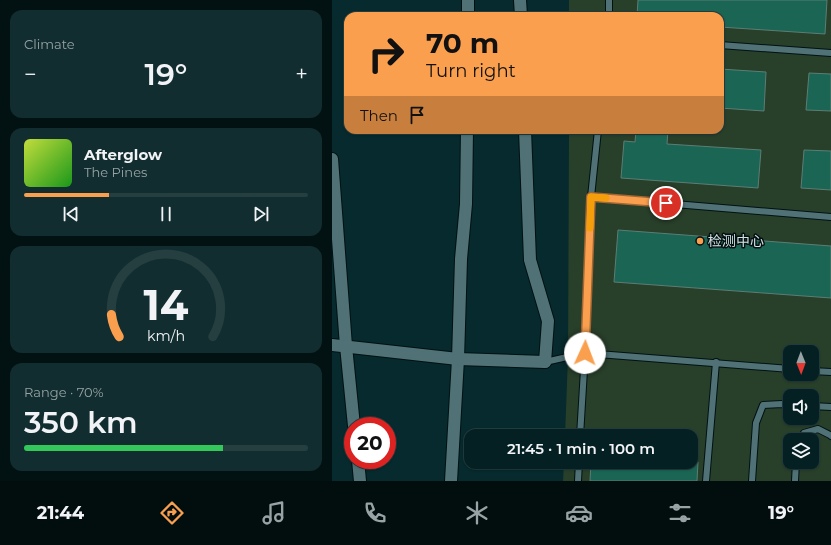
<!DOCTYPE html>
<meta charset="utf-8">
<style>
:root{--surface:#042022;--page:#122d2f;--text:#f1f3f6;--muted:#97a3a5;--line:#253e40;--accent:#fa9f4e}
body{margin:0;font-family:Montserrat,"Noto Sans SC",sans-serif;background:var(--page);color:var(--text);height:100vh;display:flex;flex-direction:column;font-size:15px;white-space:nowrap}
*{box-sizing:border-box;margin:0}
p{font-size:13px;color:var(--muted)}
.icon{flex:none;width:22px;height:22px;fill:none;stroke:currentColor;stroke-width:2;stroke-linecap:round;stroke-linejoin:round}
.map{position:relative;flex:1;overflow:hidden}
.sheet{display:flex;flex-direction:column;gap:10px;padding:10px;background:#021213;width:332px}
.sheet>*{flex:none}
.guide{position:absolute;left:12px;top:12px;width:380px;height:122px;border-radius:12px;box-shadow:0 1px 3px #0004,0 0 0 1px var(--line);background:#fa9f4e;color:#111;overflow:hidden}
.needle{width:26px;rotate:179deg}
.controls{position:absolute;left:451px;top:345px;display:grid;gap:8px}
.controls a{display:grid;place-items:center;width:36px;height:36px;border-radius:8px;background:var(--surface);box-shadow:0 1px 3px #0004,0 0 0 1px var(--line);font-size:20px}
.speed{position:absolute;left:12px;top:417px;display:flex;gap:8px;font-size:20px;font-weight:700;text-align:center}
.speed>*{display:grid;place-content:center;width:52px;height:52px;border-radius:50%;background:var(--surface);box-shadow:0 1px 3px #0004,0 0 0 1px var(--line);line-height:1}
.speed .limit{border:6px solid #d22;background:#fff;color:#111}
.pin{position:absolute;display:grid;place-items:center;width:34px;height:34px;color:#fff;margin:-17px;border:2px solid #fff;border-radius:50%;box-shadow:0 1px 4px #0007}
.me{position:absolute;width:44px;margin:-22px;rotate:2deg;stroke-linejoin:round;filter:drop-shadow(0 0 3px #0008)}
.turn{display:flex;align-items:center;gap:14px;height:84px;padding:0 16px;font-size:18px}
.turn .icon{width:52px;height:52px;stroke-width:2.5}
.turn b{display:block;font-size:28px;line-height:34px}
.then{display:flex;align-items:center;height:38px;padding:0 16px;background:#0003;gap:8px;font-size:15px}
.big{font-size:30px;font-weight:600;line-height:1.1}
.sheet .tile{flex:1;display:flex;flex-direction:column;justify-content:center;gap:6px;min-width:0;padding:0 14px;border-radius:12px;background:var(--page)}
.sheet .dial{align-items:center;gap:0}
.dial svg{height:104px;overflow:visible;fill:none;stroke:var(--line);stroke-width:7;stroke-linecap:round;text-anchor:middle}
.dial text{fill:var(--text);stroke:none}
.song{display:flex;align-items:center;gap:12px}
.cover{width:48px;height:48px;border-radius:6px;background:linear-gradient(135deg,hsl(70 70% 55%),hsl(120 70% 35%))}
.played{height:4px;border-radius:2px;background:linear-gradient(90deg,var(--accent) 30%,var(--line) 30%)}
.keys{display:flex;justify-content:space-around;direction:ltr}
.heat{display:flex;justify-content:space-between;align-items:center;font-size:22px;direction:ltr}
.charge{height:6px;border-radius:3px;background:linear-gradient(90deg,#34c759 70%,var(--line) 0)}
.trip{position:absolute;left:132px;top:429px;width:234px;height:40px;border-radius:12px;background:var(--surface);box-shadow:0 1px 3px #0004,0 0 0 1px var(--line);font-weight:600;line-height:40px;text-align:center}
.tabs{display:flex;height:64px;justify-content:space-around;align-items:center;background:#020d0e;color:var(--muted)}
.tabs .icon{width:28px;height:28px}
.tabs .current{color:var(--accent)}
.tabs b{font-size:18px;color:var(--text)}
main{display:flex;flex:1;min-height:0}
.map>svg:first-child{display:block}
.green{fill:#283f2a;fill-rule:evenodd}
.building{fill:#1b6555;stroke:#5d7d74}
.lines{fill:none;stroke-linecap:round;stroke-linejoin:round}
.lane-casing{stroke:#001114;stroke-width:8}
.street-casing{stroke:#001114;stroke-width:14}
.secondary-casing{stroke:#001114;stroke-width:14}
.lane{stroke:#507276;stroke-width:6}
.street{stroke:#507276;stroke-width:12}
.secondary{stroke:#507276;stroke-width:12}
.route-casing{stroke:#a26733;stroke-width:10}
.route{stroke:#fa9f4e;stroke-width:7}
.slow{stroke:#f59e0b;stroke-width:7}
.poi-dot{fill:#fa9f4e;stroke:#041011;stroke-width:1.5}
.labels{text-anchor:middle;stroke-width:3;stroke-linejoin:round;paint-order:stroke}
.poi-label{font-size:14px;fill:#d1e3e5;stroke:#041011;text-anchor:start}
</style>
<main>
<section class="sheet">
<div class="tile"><p>Climate</p>
<div class="heat"><a>−</a><b class="big">19°</b><a>+</a></div>
</div>
<div class="tile">
<div class="song"><i class="cover"></i><div><b>Afterglow</b><p>The Pines</p></div></div>
<div class="played"></div>
<div class="keys"><svg class="icon" aria-label="previous" viewBox="0 0 24 24"><path d="M18 5L8 12l10 7zM5 5v14"/></svg><svg class="icon" aria-label="pause" viewBox="0 0 24 24"><path d="M8 5v14M16 5v14"/></svg><svg class="icon" aria-label="next" viewBox="0 0 24 24"><path d="M6 5l10 7-10 7zM19 5v14"/></svg></div>
</div>
<div class="tile dial"><svg viewBox="0 0 100 80">
<path d="M14 69A42 42 0 1 1 86 69"/>
<path d="M14 69A42 42 0 0 1 8 52" stroke="#fa9f4e"/>
<text x="50" y="56" font-size="32" font-weight="700">14</text>
<text x="50" y="72" font-size="11">km/h</text>
</svg></div>
<div class="tile"><p>Range · 70%</p><b class="big">350 km</b><div class="charge"></div></div>
</section>
<div class="map">
<svg width="499" height="481" viewBox="0 0 499 481">
<rect width="100%" height="100%" fill="#062a2d"/>
<path class="green" d="M237,0H499V481H231L232,462H359V436H233L236,356L237,130H388V16H237ZM458,352H480V374H458ZM458,396H480V418H458ZM458,440H480V462H458Z"/>
<g class="building">
<polygon points="306,0 495,0 493,34 388,27 388,16 305,16"/>
<polygon points="388,69 434,72 432,111 388,108"/>
<polygon points="477,73 499,74 499,111 474,110"/>
<polygon points="304,130 336,130 335,144 429,150 426,188 289,178 292,141 303,142"/>
<polygon points="472,150 499,151 499,190 469,188"/>
<polygon points="286,230 499,246 499,298 282,282"/>
<polygon points="259,462 366,462 365,481 258,481"/>
</g>
<g class="lines">
<defs>
<g id="lane">
<polyline points="277,16 277,0"/>
<polyline points="388,45 499,53"/>
<polyline points="259,197 499,217"/>
<polyline points="213,362 253,353 458,369"/>
<polyline points="480,371 499,372"/>
<polyline points="480,406 499,407"/>
<polyline points="248,436 253,353 259,197 266,130"/>
<polyline points="468,440 472,433 486,429 498,435 499,436"/>
<polyline points="246,481 247,462"/>
<polyline points="374,481 384,362"/>
<polyline points="420,481 424,423 431,405 450,404 458,405"/>
<polyline points="463,481 464,462"/>
</g>
<g id="street">
<polyline points="188,0 189,16"/>
<polyline points="136,16 136,0"/>
<polyline points="193,130 198,260 216,321 213,362"/>
<polyline points="0,159 14,346 22,426"/>
<polyline points="26,460 28,481"/>
<polyline points="119,481 126,359 129,259 134,204 135,130"/>
</g>
<polyline id="secondary" points="0,345 126,359 213,362"/>
</defs>
<use href="#lane" class="lane-casing"/>
<use href="#street" class="street-casing"/>
<use href="#secondary" class="secondary-casing"/>
<use href="#lane" class="lane"/>
<use href="#street" class="street"/>
<use href="#secondary" class="secondary"/>
</g>
<g class="lines">
<defs>
<polyline id="route" points="253,353 259,197 334,203"/>
</defs>
<use href="#route" class="route-casing"/>
<use href="#route" class="route"/>
<polyline class="slow" points="258,228 259,197 274,198"/>
</g>
<circle class="poi-dot" cx="368" cy="241" r="4"/>
<g class="labels">
<g class="poi-label">
<text x="376" y="246">检测中心</text>
</g>
</g>
</svg>
<div class="controls">
<a><svg class="needle" viewBox="-14 -14 28 28"><path d="M0-13l5 13h-10z" fill="#e53935"/><path d="M0 13l5-13h-10z" fill="#97a3a5"/></svg></a>
<a><svg class="icon" aria-label="sound" viewBox="0 0 24 24"><path d="M4 9h4l5-4v14l-5-4H4zM17 9q2 3 0 6"/></svg></a>
<a><svg class="icon" aria-label="layers" viewBox="0 0 24 24"><path d="M12 4l9 5-9 5-9-5zM3 14l9 5 9-5"/></svg></a>
</div>
<div class="speed"><div class="limit">20</div></div>
<div class="pin" style="left:334px;top:203px;background:#d93025"><svg class="icon" aria-label="arrive" viewBox="0 0 24 24"><path d="M6 21V4h12l-3 4 3 4H6"/></svg></div>
<svg class="me" style="left:253px;top:353px" viewBox="-20 -20 40 40"><circle r="19" fill="#fff"/><path d="M0-13L10 11 0 6-10 11z" fill="#fa9f4e"/></svg>
<div class="trip">21:45 · 1 min · 100 m</div>
<div class="guide">
<div class="turn"><svg class="icon" aria-label="right" viewBox="0 0 24 24"><path d="M7 20v-9h11M14 6l5 5-5 5"/></svg><div><b>70 m</b>Turn right</div></div>
<div class="then">Then<svg class="icon" aria-label="arrive" viewBox="0 0 24 24"><path d="M6 21V4h12l-3 4 3 4H6"/></svg></div>
</div>
</div>
</main>
<nav class="tabs">
<b>21:44</b>
<svg class="icon current" aria-label="directions" viewBox="0 0 24 24"><path d="M12 3l9 9-9 9-9-9zM9 14v-3h6M13 9l2 2-2 2"/></svg>
<svg class="icon" aria-label="music" viewBox="0 0 24 24"><path d="M9 18V5l10-2v13"/><circle cx="6" cy="18" r="3"/><circle cx="16" cy="16" r="3"/></svg>
<svg class="icon" aria-label="phone" viewBox="0 0 24 24"><path d="M5 4h4l2 5-3 2q2 4 5 5l2-3 5 2v4C11 20 4 13 5 4z"/></svg>
<svg class="icon" aria-label="climate" viewBox="0 0 24 24"><path d="M12 3v18M4 7l16 10M4 17L20 7"/></svg>
<svg class="icon" aria-label="car" viewBox="0 0 24 24"><path d="M5 17H2v-5l4-1 3-4h7l3 4 3 1v5h-3M9 17h6M6 11h13"/><circle cx="7" cy="17" r="2"/><circle cx="17" cy="17" r="2"/></svg>
<svg class="icon" aria-label="filters" viewBox="0 0 24 24"><path d="M4 7h16M4 17h16"/><circle cx="9" cy="7" r="2"/><circle cx="15" cy="17" r="2"/></svg>
<b>19°</b>
</nav>
